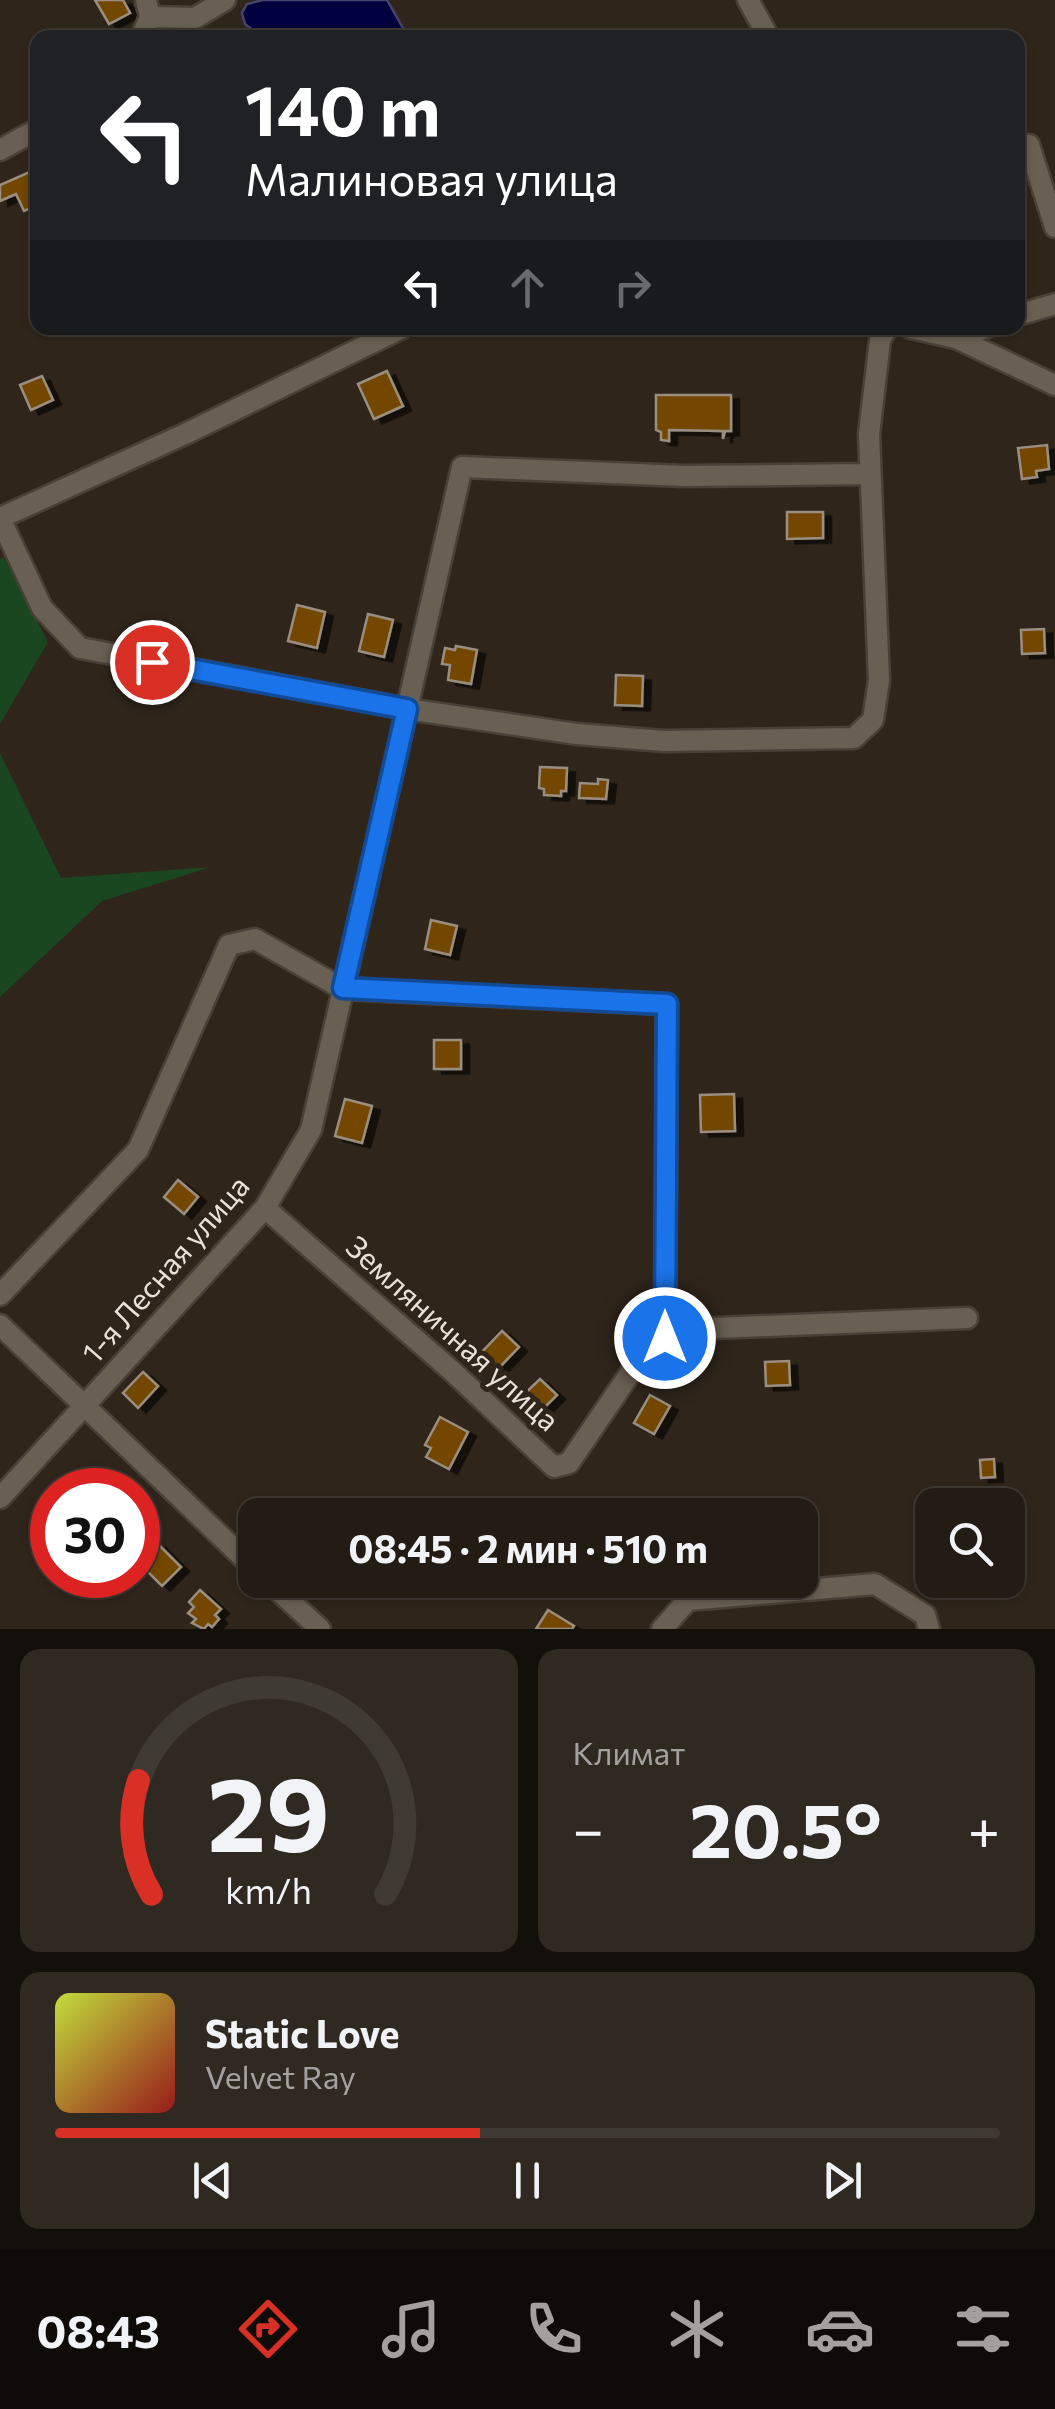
<!DOCTYPE html>
<html lang="ru">
<meta charset="utf-8">
<style>
:root{--surface:#231c14;--page:#2f2922;--text:#f1f3f6;--muted:#a3a1a0;--line:#403a34;--accent:#d93025}
body{margin:0;font-family:Commissioner,sans-serif;background:var(--page);color:var(--text);height:100vh;display:flex;flex-direction:column;font-size:38px;white-space:nowrap}
*{box-sizing:border-box;margin:0}
p{font-size:32px;color:var(--muted)}
.icon{flex:none;width:55px;height:55px;fill:none;stroke:currentColor;stroke-width:2;stroke-linecap:round;stroke-linejoin:round}
.map{position:relative;height:1629px;overflow:hidden}
.sheet{display:flex;flex-direction:column;gap:20px;padding:20px;background:#130f0b;flex:1}
.sheet>*{flex:none}
.guide{position:absolute;left:30px;top:30px;width:995px;height:305px;border-radius:20px;box-shadow:0 2px 8px #0004,0 0 0 2px var(--line);background:#202124;color:#fff;overflow:hidden}
.fabs{position:absolute;left:915px;top:1488px;display:grid;gap:20px}
.fabs a{display:grid;place-items:center;width:110px;height:110px;border-radius:20px;background:var(--surface);box-shadow:0 2px 8px #0004,0 0 0 2px var(--line);font-size:50px}
.speed{position:absolute;left:30px;top:1468px;display:flex;gap:20px;font-size:50px;font-weight:700;text-align:center}
.speed>*{display:grid;place-content:center;width:130px;height:130px;border-radius:50%;background:var(--surface);box-shadow:0 2px 8px #0004,0 0 0 2px var(--line);line-height:1}
.speed .limit{border:15px solid #d22;background:#fff;color:#111}
.pin{position:absolute;display:grid;place-items:center;width:85px;height:85px;color:#fff;margin:-42px;border:5px solid #fff;border-radius:50%;box-shadow:0 2px 10px #0007}
.me{position:absolute;width:110px;margin:-55px;rotate:0deg;stroke-linejoin:round;filter:drop-shadow(0 0 8px #0008)}
.turn{display:flex;align-items:center;gap:35px;height:210px;padding:0 50px;font-size:45px}
.turn .icon{width:130px;height:130px;stroke-width:2.5}
.turn b{display:block;font-size:70px;line-height:85px}
.lanes{display:flex;align-items:center;height:95px;padding:0 50px;background:#0003;justify-content:center;gap:50px;direction:ltr}
.lanes .off{opacity:.35}
.big{font-size:75px;font-weight:700;line-height:1.1}
.sheet .widget{flex:1;display:flex;flex-direction:column;justify-content:center;gap:15px;min-width:0;padding:0 35px;border-radius:20px;background:var(--page)}
.sheet .dial{align-items:center;gap:0}
.dial svg{height:260px;overflow:visible;fill:none;stroke:var(--line);stroke-width:7;stroke-linecap:round;text-anchor:middle}
.dial text{fill:var(--text);stroke:none}
.song{display:flex;align-items:center;gap:30px}
.cover{width:120px;height:120px;border-radius:15px;background:linear-gradient(135deg,hsl(70 70% 55%),hsl(0 70% 35%))}
.played{height:10px;border-radius:5px;background:linear-gradient(90deg,var(--accent) 45%,var(--line) 45%)}
.keys{display:flex;justify-content:space-around;direction:ltr}
.heat{display:flex;justify-content:space-between;align-items:center;font-size:55px;direction:ltr}
.sheet .tiles{flex:1;display:grid;gap:20px;grid-template-columns:1fr 1fr}
.widget:last-child{grid-column:span 2}
.trip{position:absolute;left:238px;top:1498px;width:580px;height:100px;border-radius:20px;background:var(--surface);box-shadow:0 2px 8px #0004,0 0 0 2px var(--line);font-weight:700;line-height:100px;text-align:center}
.menu{display:flex;height:160px;justify-content:space-around;align-items:center;background:#0e0b08;color:var(--muted)}
.menu .icon{width:70px;height:70px}
.menu .active{color:var(--accent)}
.menu b{font-size:45px;color:var(--text)}
.map>svg:first-child{display:block}
.green{fill:#1a471f}
.water{fill:#01003e;stroke:#46446d;stroke-width:2.5}
.building{fill:#734700;stroke:#9a8e81;stroke-width:2.5;filter:url(#shadow)}
.lines{fill:none;stroke-linecap:round;stroke-linejoin:round}
.minor-casing{stroke:#494138;stroke-width:25}
.minor{stroke:#695f53;stroke-width:20}
.route-casing{stroke:#114b97;stroke-width:25}
.route{stroke:#1a73e8;stroke-width:18}
.labels{text-anchor:middle;stroke-width:10;stroke-linejoin:round;paint-order:stroke}
.street-label{font-size:30px;fill:#e8e2db;stroke:#2f251b}
</style>
<div class="map">
<svg width="1055" height="1629" viewBox="0 0 1055 1629">
<defs>
<filter id="shadow"><feDropShadow dx="8" dy="4.5" stdDeviation="0" flood-color="#0009"/></filter>
</defs>
<rect width="100%" height="100%" fill="#2f251b"/>
<g class="green">
<polygon points="4,557 48,642 0,724 0,559"/>
<polygon points="0,753 61,878 211,867 102,901 0,997"/>
</g>
<polygon class="water" points="263,0 387,0 408,37 261,37 245,24 242,13 247,4"/>
<g class="building">
<polygon points="95,0 123,0 130,13 109,24"/>
<polygon points="34,170 38,205 24,211 16,194 0,201 0,185"/>
<polygon points="387,371 403,406 374,419 358,384"/>
<polygon points="42,376 53,400 31,410 20,385"/>
<polygon points="656,395 731,395 731,431 725,431 723,439 723,431 669,430 669,441 661,440 661,432 656,430"/>
<polygon points="1047,445 1049,469 1036,471 1037,477 1022,479 1018,448"/>
<polygon points="787,512 823,512 823,538 787,539"/>
<polygon points="297,605 325,612 317,648 288,641"/>
<polygon points="368,614 393,620 384,657 359,651"/>
<polygon points="1044,629 1045,653 1022,654 1021,630"/>
<polygon points="456,646 477,650 471,684 448,680 450,665 442,664 445,648 455,650"/>
<polygon points="616,675 643,676 642,706 615,705"/>
<polygon points="540,767 567,768 566,791 561,791 561,796 544,795 544,789 539,788"/>
<polygon points="598,779 608,780 606,799 579,798 580,783 598,784"/>
<polygon points="431,920 457,926 450,955 425,949"/>
<rect x="434" y="1040" width="27" height="29"/>
<polygon points="734,1094 735,1131 701,1132 700,1095"/>
<polygon points="345,1099 372,1106 362,1143 335,1136"/>
<polygon points="178,1180 198,1197 184,1214 164,1197"/>
<polygon points="502,1331 519,1347 496,1371 479,1355"/>
<polygon points="789,1361 790,1385 766,1386 765,1362"/>
<polygon points="143,1372 158,1386 138,1408 123,1393"/>
<polygon points="540,1379 557,1395 535,1417 518,1400"/>
<polygon points="650,1395 670,1406 654,1434 634,1423"/>
<polygon points="440,1417 468,1432 449,1469 426,1457 431,1448 425,1445"/>
<polygon points="994,1459 995,1477 981,1478 980,1460"/>
<polygon points="158,1544 181,1567 162,1586 139,1563"/>
<polygon points="200,1590 221,1609 215,1615 219,1619 212,1627 208,1624 204,1629 192,1623 196,1619 188,1613 194,1607 189,1602"/>
<polygon points="548,1610 574,1626 572,1629 536,1629"/>
</g>
<g class="lines">
<defs>
<g id="minor">
<polyline points="748,0 769,38"/>
<polyline points="150,17 195,18 225,0"/>
<polyline points="141,38 150,17 146,0"/>
<polyline points="0,150 38,129"/>
<polyline points="1018,151 1029,145 1055,227"/>
<polyline points="1018,315 1055,304"/>
<polyline points="911,328 956,338 1055,385"/>
<polyline points="956,338 985,328"/>
<polyline points="869,474 684,476 462,467 407,709 577,734 664,741 854,738 873,720 879,680 869,434 880,340 887,328"/>
<polyline points="0,518 42,608 80,648 407,709 311,1130 265,1208 0,1498"/>
<polyline points="0,518 185,434 402,328"/>
<polyline points="265,1208 452,1371 554,1467 569,1463 646,1350 665,1338 715,1328 967,1318"/>
<polyline points="0,1295 138,1150 229,945 255,939 343,989 667,1004 665,1338"/>
<polyline points="0,1325 255,1569"/>
<polyline points="267,1580 320,1629"/>
<polyline points="662,1629 688,1600 875,1584 925,1615 929,1629"/>
</g>
</defs>
<use href="#minor" class="minor-casing"/>
<use href="#minor" class="minor"/>
</g>
<g class="lines">
<defs>
<polyline id="route" points="152,662 407,709 343,988 667,1004 665,1338"/>
</defs>
<use href="#route" class="route-casing"/>
<use href="#route" class="route"/>
</g>
<g class="labels">
<g class="street-label">
<text transform="translate(166 1270) rotate(-49)" y="10">1-я Лесная улица</text>
<text transform="translate(452 1334) rotate(42)" y="10">Земляничная улица</text>
</g>
</g>
</svg>
<div class="fabs">
<a><svg class="icon" aria-label="search" viewBox="0 0 24 24"><circle cx="10" cy="10" r="6"/><path d="M15 15l6 6"/></svg></a>
</div>
<div class="speed"><div class="limit">30</div></div>
<div class="pin" style="left:152px;top:662px;background:#d93025"><svg class="icon" aria-label="arrive" viewBox="0 0 24 24"><path d="M6 21V4h12l-3 4 3 4H6"/></svg></div>
<svg class="me" style="left:665px;top:1338px" viewBox="-20 -20 40 40"><circle r="17" fill="#1a73e8" stroke="#fff" stroke-width="3"/><path d="M0-11L8 9 0 5-8 9z" fill="#fff"/></svg>
<div class="trip">08:45 · 2 мин · 510 m</div>
<div class="guide">
<div class="turn"><svg class="icon" aria-label="left" viewBox="0 0 24 24"><path d="M17 20v-9H6M10 6l-5 5 5 5"/></svg><div><b>140 m</b>Малиновая улица</div></div>
<div class="lanes"><svg class="icon" aria-label="left" viewBox="0 0 24 24"><path d="M17 20v-9H6M10 6l-5 5 5 5"/></svg><svg class="icon off" aria-label="ahead" viewBox="0 0 24 24"><path d="M12 20V5M6 11l6-6 6 6"/></svg><svg class="icon off" aria-label="right" viewBox="0 0 24 24"><path d="M7 20v-9h11M14 6l5 5-5 5"/></svg></div>
</div>
</div>
<section class="sheet">
<div class="tiles">
<div class="widget dial"><svg viewBox="0 0 100 80">
<path d="M14 69A42 42 0 1 1 86 69"/>
<path d="M14 69A42 42 0 0 1 10 34" stroke="#d93025"/>
<text x="50" y="56" font-size="32" font-weight="700">29</text>
<text x="50" y="72" font-size="11">km/h</text>
</svg></div>
<div class="widget"><p>Климат</p>
<div class="heat"><a>−</a><b class="big">20.5°</b><a>+</a></div>
</div>
<div class="widget">
<div class="song"><i class="cover"></i><div><b>Static Love</b><p>Velvet Ray</p></div></div>
<div class="played"></div>
<div class="keys"><svg class="icon" aria-label="previous" viewBox="0 0 24 24"><path d="M18 5L8 12l10 7zM5 5v14"/></svg><svg class="icon" aria-label="pause" viewBox="0 0 24 24"><path d="M8 5v14M16 5v14"/></svg><svg class="icon" aria-label="next" viewBox="0 0 24 24"><path d="M6 5l10 7-10 7zM19 5v14"/></svg></div>
</div>
</div>
</section>
<nav class="menu">
<b>08:43</b>
<svg class="icon active" aria-label="directions" viewBox="0 0 24 24"><path d="M12 3l9 9-9 9-9-9zM9 14v-3h6M13 9l2 2-2 2"/></svg>
<svg class="icon" aria-label="music" viewBox="0 0 24 24"><path d="M9 18V5l10-2v13"/><circle cx="6" cy="18" r="3"/><circle cx="16" cy="16" r="3"/></svg>
<svg class="icon" aria-label="phone" viewBox="0 0 24 24"><path d="M5 4h4l2 5-3 2q2 4 5 5l2-3 5 2v4C11 20 4 13 5 4z"/></svg>
<svg class="icon" aria-label="climate" viewBox="0 0 24 24"><path d="M12 3v18M4 7l16 10M4 17L20 7"/></svg>
<svg class="icon" aria-label="car" viewBox="0 0 24 24"><path d="M5 17H2v-5l4-1 3-4h7l3 4 3 1v5h-3M9 17h6M6 11h13"/><circle cx="7" cy="17" r="2"/><circle cx="17" cy="17" r="2"/></svg>
<svg class="icon" aria-label="filters" viewBox="0 0 24 24"><path d="M4 7h16M4 17h16"/><circle cx="9" cy="7" r="2"/><circle cx="15" cy="17" r="2"/></svg>
</nav>
